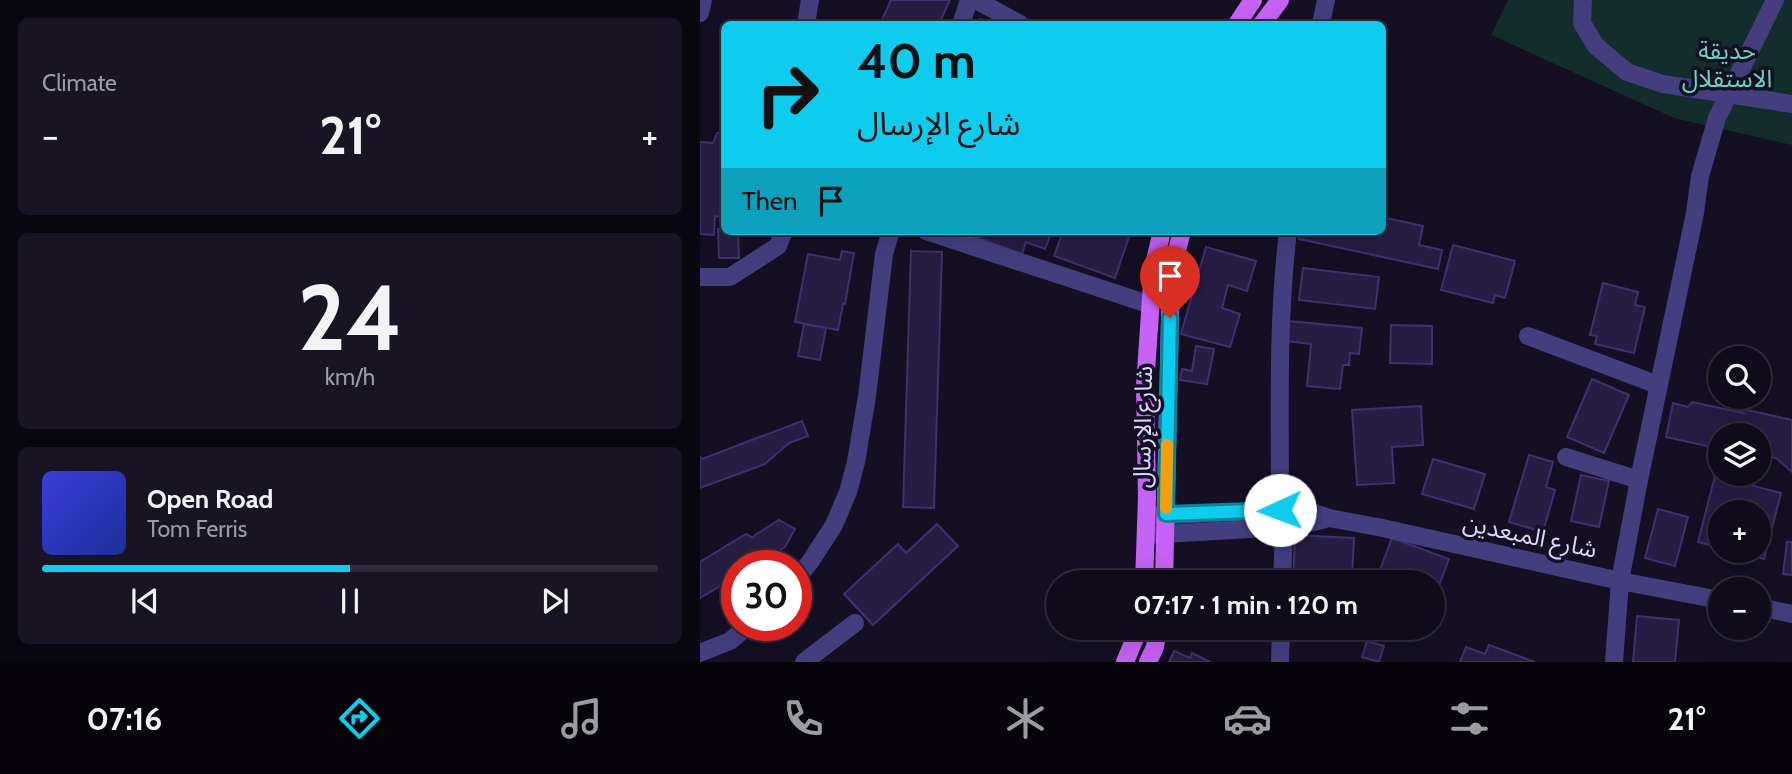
<!DOCTYPE html>
<meta charset="utf-8">
<style>
:root{--surface:#0f0b1a;--page:#181423;--text:#f1f3f6;--muted:#9b9ba2;--line:#2f2b39;--accent:#0fcbed}
body{margin:0;font-family:Cabin,"Noto Sans Arabic",sans-serif;background:var(--page);color:var(--text);height:100vh;display:flex;flex-direction:column;font-size:26px;white-space:nowrap}
*{box-sizing:border-box;margin:0}
p{font-size:23px;color:var(--muted)}
.icon{flex:none;width:38px;height:38px;fill:none;stroke:currentColor;stroke-width:2;stroke-linecap:round;stroke-linejoin:round}
.map{position:relative;flex:1;overflow:hidden}
.panel{display:flex;flex-direction:column;gap:18px;padding:18px;background:#08060e;width:700px}
.panel>*{flex:none}
.hud{position:absolute;left:21px;top:21px;width:665px;height:214px;border-radius:10px;box-shadow:0 7px 28px #0002,0 0 0 2px var(--line);background:#0fcbed;color:#111;overflow:hidden}
.tools{position:absolute;left:1008px;top:346px;display:grid;gap:14px}
.tools a{display:grid;place-items:center;width:63px;height:63px;border-radius:50%;background:var(--surface);box-shadow:0 7px 28px #0002,0 0 0 2px var(--line);font-size:35px}
.speed{position:absolute;left:21px;top:550px;display:flex;gap:14px;font-size:35px;font-weight:700;text-align:center}
.speed>*{display:grid;place-content:center;width:91px;height:91px;border-radius:50%;background:var(--surface);box-shadow:0 7px 28px #0002,0 0 0 2px var(--line);line-height:1}
.speed .limit{border:10px solid #d22;background:#fff;color:#111}
.pin{position:absolute;display:grid;place-items:center;width:60px;height:60px;color:#fff;margin:-72px -30px;border-radius:50% 50% 50% 0;rotate:-45deg;box-shadow:0 0 7px #0007}
.pin .icon{rotate:45deg}
.me{position:absolute;width:77px;margin:-38px;rotate:268deg;stroke-linejoin:round;filter:drop-shadow(0 0 5px #0008)}
.turn{display:flex;align-items:center;gap:24px;height:147px;padding:0 21px;font-size:32px}
.turn .icon{width:91px;height:91px;stroke-width:2.5}
.turn b{display:block;font-size:49px;line-height:60px}
.then{display:flex;align-items:center;height:66px;padding:0 21px;background:#0003;gap:14px;font-size:26px}
.big{font-size:52px;font-weight:700;line-height:1.1}
.panel .tile{flex:1;display:flex;flex-direction:column;justify-content:center;gap:10px;min-width:0;padding:0 24px;border-radius:10px;background:var(--page)}
.panel .dial{align-items:center;gap:0}
.dial b{font-size:91px;line-height:1}
.song{display:flex;align-items:center;gap:21px}
.cover{width:84px;height:84px;border-radius:10px;background:linear-gradient(135deg,hsl(240 70% 55%),hsl(230 70% 35%))}
.played{height:7px;border-radius:4px;background:linear-gradient(90deg,var(--accent) 50%,var(--line) 50%)}
.keys{display:flex;justify-content:space-around;direction:ltr}
.heat{display:flex;justify-content:space-between;align-items:center;font-size:38px;direction:ltr}
.trip{position:absolute;left:346px;top:570px;width:399px;height:70px;border-radius:35px;background:var(--surface);box-shadow:0 7px 28px #0002,0 0 0 2px var(--line);font-weight:700;line-height:70px;text-align:center}
.menu{display:flex;height:112px;justify-content:space-around;align-items:center;background:#06040a;color:var(--muted)}
.menu .icon{width:49px;height:49px}
.menu .selected{color:var(--accent)}
.menu b{font-size:32px;color:var(--text)}
main{display:flex;flex:1;min-height:0}
.map>svg:first-child{display:block}
.green{fill:#132c2c}
.building{fill:#261d42;stroke:#40306d;stroke-width:2}
.lines{fill:none;stroke-linecap:round;stroke-linejoin:round}
.minor{stroke:#443e7f;stroke-width:18}
.major{stroke:#c662f5;stroke-width:18}
.route-casing{stroke:#0a849a;stroke-width:18}
.route{stroke:#0fcbed;stroke-width:12}
.slow{stroke:#f59e0b;stroke-width:12}
.labels{text-anchor:middle;stroke-width:7;stroke-linejoin:round;paint-order:stroke}
.park-label{font-size:24px;fill:#64d8c1;stroke:#140f23}
.street-label{font-size:24px;fill:#dbd4fc;stroke:#140f23}
</style>
<main>
<section class="panel">
<div class="tile"><p>Climate</p>
<div class="heat"><a>−</a><b class="big">21°</b><a>+</a></div>
</div>
<div class="tile dial"><b>24</b><p>km/h</p></div>
<div class="tile">
<div class="song"><i class="cover"></i><div><b>Open Road</b><p>Tom Ferris</p></div></div>
<div class="played"></div>
<div class="keys"><svg class="icon" aria-label="previous" viewBox="0 0 24 24"><path d="M18 5L8 12l10 7zM5 5v14"/></svg><svg class="icon" aria-label="pause" viewBox="0 0 24 24"><path d="M8 5v14M16 5v14"/></svg><svg class="icon" aria-label="next" viewBox="0 0 24 24"><path d="M6 5l10 7-10 7zM19 5v14"/></svg></div>
</div>
</section>
<div class="map">
<svg width="1092" height="662" viewBox="0 0 1092 662">
<rect width="100%" height="100%" fill="#140f23"/>
<polygon class="green" points="808,0 1092,0 1092,145 974,118 791,35"/>
<g class="building">
<polygon points="191,0 250,0 239,24 180,24"/>
<polygon points="280,19 301,24 279,24"/>
<polygon points="17,133 24,133 24,217 15,216 14,235 0,234 0,142 13,143"/>
<polygon points="682,217 723,226 719,245 742,250 738,269 599,239 601,231 682,231"/>
<polygon points="18,229 38,231 39,258 19,258"/>
<polygon points="275,231 352,231 345,249 326,242 322,254 273,236"/>
<polygon points="363,231 431,231 415,278 354,256"/>
<polygon points="753,245 815,261 805,298 795,295 793,303 741,290"/>
<polygon points="506,247 556,261 547,291 528,285 522,308 540,314 530,347 481,334"/>
<polygon points="142,251 154,253 145,304 143,304 138,330 95,322 108,254 140,260"/>
<polygon points="211,251 242,252 234,508 203,507"/>
<polygon points="603,268 679,277 675,309 599,300"/>
<polygon points="903,283 938,292 935,305 945,307 934,353 895,344 897,336 890,335"/>
<polygon points="588,321 662,328 659,354 650,353 649,365 643,365 640,389 607,386 611,344 587,341"/>
<polygon points="104,324 126,328 120,360 98,356"/>
<polygon points="691,325 732,326 732,364 690,363"/>
<polygon points="496,346 514,349 507,384 480,380 482,369 492,371"/>
<polygon points="892,379 929,395 904,453 867,437"/>
<polygon points="992,402 1043,413 1038,408 1092,420 1092,472 1076,458 1062,455 1059,452 1060,437 1059,436 1048,434 1047,436 1020,436 1020,449 966,437 973,403 988,407"/>
<polygon points="721,406 723,445 692,447 694,483 657,485 652,410"/>
<polygon points="102,421 108,436 89,443 65,464 0,488 0,457 2,459"/>
<polygon points="829,455 853,462 846,487 855,490 843,532 809,522"/>
<polygon points="733,459 785,474 774,509 722,494"/>
<polygon points="881,475 909,481 899,527 871,521"/>
<polygon points="1015,476 1081,493 1064,559 1034,551 1059,551 1059,513 1020,513 1020,548 998,542"/>
<polygon points="958,509 988,517 975,566 945,558"/>
<polygon points="79,520 95,529 85,547 71,556 61,551 66,559 55,565 37,565 37,576 0,598 0,562 46,534 53,538 55,535"/>
<polygon points="237,524 258,546 173,625 144,594 198,544 206,553"/>
<polygon points="595,535 654,538 652,579 646,579 646,583 593,583"/>
<polygon points="692,538 749,559 734,599 733,583 690,583 677,578"/>
<polygon points="1087,542 1092,542 1092,575 1083,574"/>
<polygon points="937,616 979,620 975,662 933,662"/>
<polygon points="667,641 684,646 679,662 662,657"/>
<polygon points="789,645 835,662 760,662 766,647 785,654"/>
<polygon points="474,651 490,658 492,653 510,662 469,662"/>
</g>
<g class="lines">
<g class="minor">
<polyline points="276,0 320,24"/>
<polyline points="883,0 882,23 896,46 927,72 963,84 1092,104"/>
<polyline points="0,13 3,0"/>
<polyline points="106,24 110,0"/>
<polyline points="261,24 269,0"/>
<polyline points="621,24 626,0"/>
<polyline points="226,231 451,305"/>
<polyline points="0,277 30,277 78,246 84,231"/>
<polyline points="828,336 958,385"/>
<polyline points="866,457 939,480"/>
<polyline points="447,516 603,509 629,518 678,527 920,581 1020,600"/>
<polyline points="446,535 584,527 602,525 629,518"/>
<polyline points="96,579 110,562 134,525 148,492 156,462 167,396 184,254 191,231"/>
<path d="M582,583L584,527L580,510C580,417 577,323 588,231"/>
<polyline points="1059,607 1092,614"/>
<polyline points="0,653 30,641 49,625"/>
<polyline points="104,662 155,623"/>
<polyline points="580,662 581,628"/>
<polyline points="914,662 920,581 939,480 995,213 1000,176 1017,118 1075,0"/>
</g>
<g class="major">
<polyline points="537,24 553,0"/>
<polyline points="562,24 580,0"/>
<polyline points="444,583 447,497 445,386 453,269 462,231"/>
<polyline points="464,583 471,273 482,231"/>
<polyline points="425,662 435,638 437,628"/>
<polyline points="448,662 455,647 458,628"/>
</g>
</g>
<g class="lines">
<defs>
<polyline id="route" points="470,318 466,514 580,510"/>
</defs>
<use href="#route" class="route-casing"/>
<use href="#route" class="route"/>
<polyline class="slow" points="466,508 467,445"/>
</g>
<g class="labels">
<g class="park-label">
<text x="1027" y="59">حديقة<tspan x="1027" dy="28">الاستقلال</tspan></text>
</g>
<g class="street-label">
<text transform="translate(443 427) rotate(-89)" y="8">شارع الإرسال</text>
<text transform="translate(830 536) rotate(12)" y="8">شارع المبعدين</text>
</g>
</g>
</svg>
<div class="tools">
<a><svg class="icon" aria-label="search" viewBox="0 0 24 24"><circle cx="10" cy="10" r="6"/><path d="M15 15l6 6"/></svg></a>
<a><svg class="icon" aria-label="layers" viewBox="0 0 24 24"><path d="M12 4l9 5-9 5-9-5zM3 14l9 5 9-5"/></svg></a>
<a>+</a>
<a>−</a>
</div>
<div class="speed"><div class="limit">30</div></div>
<div class="pin" style="left:470px;top:318px;background:#d93025"><svg class="icon" aria-label="arrive" viewBox="0 0 24 24"><path d="M6 21V4h12l-3 4 3 4H6"/></svg></div>
<svg class="me" style="left:580px;top:510px" viewBox="-20 -20 40 40"><circle r="19" fill="#fff"/><path d="M0-13L10 11 0 6-10 11z" fill="#0fcbed"/></svg>
<div class="trip">07:17 · 1 min · 120 m</div>
<div class="hud">
<div class="turn"><svg class="icon" aria-label="right" viewBox="0 0 24 24"><path d="M7 20v-9h11M14 6l5 5-5 5"/></svg><div><b>40 m</b>شارع الإرسال</div></div>
<div class="then">Then<svg class="icon" aria-label="arrive" viewBox="0 0 24 24"><path d="M6 21V4h12l-3 4 3 4H6"/></svg></div>
</div>
</div>
</main>
<nav class="menu">
<b>07:16</b>
<svg class="icon selected" aria-label="directions" viewBox="0 0 24 24"><path d="M12 3l9 9-9 9-9-9zM9 14v-3h6M13 9l2 2-2 2"/></svg>
<svg class="icon" aria-label="music" viewBox="0 0 24 24"><path d="M9 18V5l10-2v13"/><circle cx="6" cy="18" r="3"/><circle cx="16" cy="16" r="3"/></svg>
<svg class="icon" aria-label="phone" viewBox="0 0 24 24"><path d="M5 4h4l2 5-3 2q2 4 5 5l2-3 5 2v4C11 20 4 13 5 4z"/></svg>
<svg class="icon" aria-label="climate" viewBox="0 0 24 24"><path d="M12 3v18M4 7l16 10M4 17L20 7"/></svg>
<svg class="icon" aria-label="car" viewBox="0 0 24 24"><path d="M5 17H2v-5l4-1 3-4h7l3 4 3 1v5h-3M9 17h6M6 11h13"/><circle cx="7" cy="17" r="2"/><circle cx="17" cy="17" r="2"/></svg>
<svg class="icon" aria-label="filters" viewBox="0 0 24 24"><path d="M4 7h16M4 17h16"/><circle cx="9" cy="7" r="2"/><circle cx="15" cy="17" r="2"/></svg>
<b>21°</b>
</nav>
